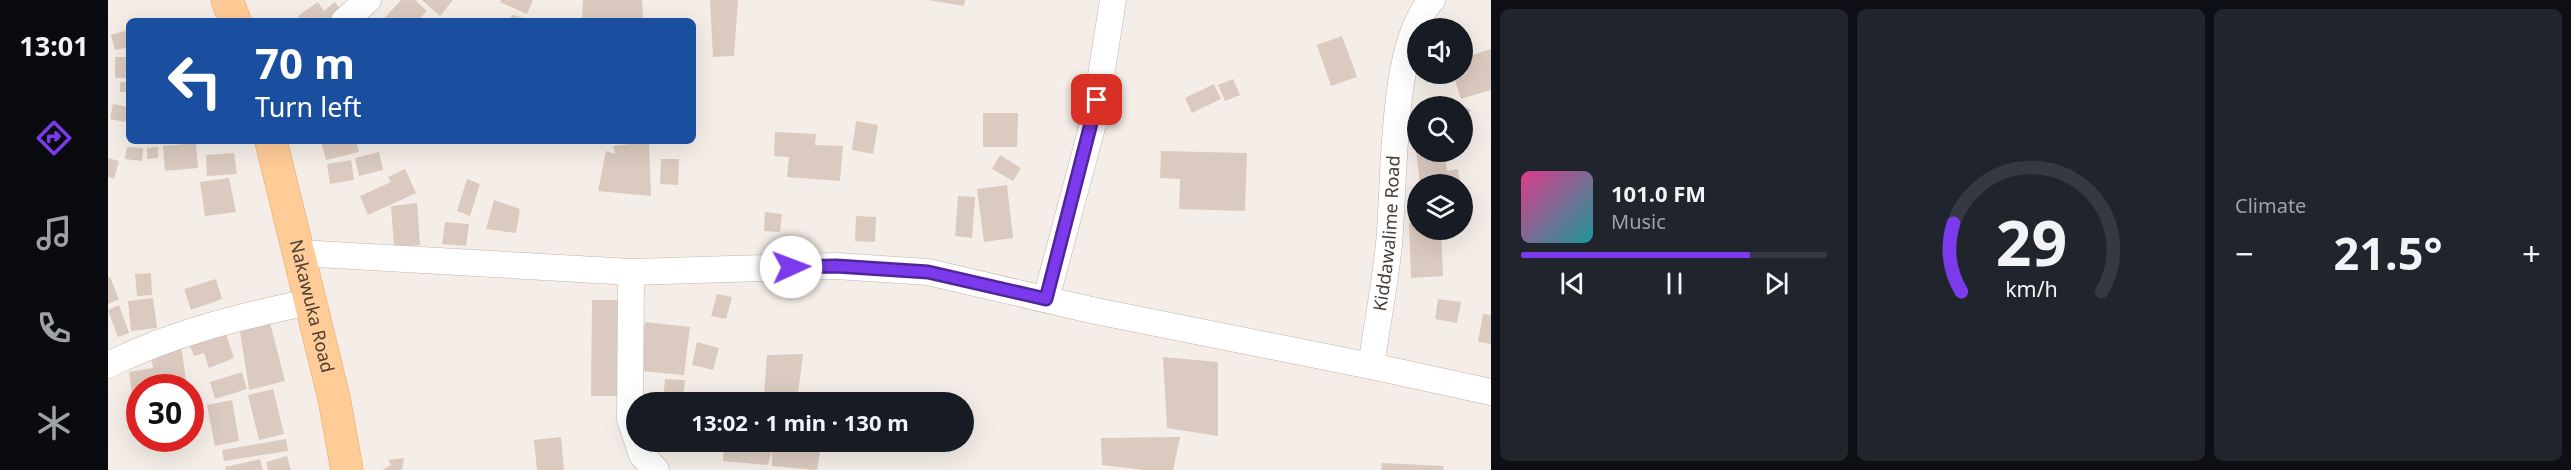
<!DOCTYPE html>
<meta charset="utf-8">
<style>
:root{--surface:#171b24;--page:#20242c;--text:#f1f3f6;--muted:#9ea1a6;--line:#363941;--accent:#7c3aed}
body{margin:0;font-family:"Noto Sans",sans-serif;background:var(--page);color:var(--text);height:100vh;display:flex;flex-direction:column;font-size:22px;white-space:nowrap}
*{box-sizing:border-box;margin:0}
p{font-size:20px;color:var(--muted)}
.icon{flex:none;width:33px;height:33px;fill:none;stroke:currentColor;stroke-width:2;stroke-linecap:round;stroke-linejoin:round}
.map{position:relative;flex:1;overflow:hidden}
.drawer{display:flex;flex-direction:column;gap:9px;padding:9px;background:#0d0f14;width:1080px}
.drawer>*{flex:none}
.top-card{position:absolute;left:18px;top:18px;width:570px;height:126px;border-radius:9px;box-shadow:0 6px 24px #0002;background:#1a4fa0;color:#fff;overflow:hidden}
.buttons{position:absolute;left:1299px;top:18px;display:grid;gap:12px}
.buttons a{display:grid;place-items:center;width:66px;height:66px;border-radius:50%;background:var(--surface);box-shadow:0 6px 24px #0002;font-size:30px}
.speed{position:absolute;left:18px;top:374px;display:flex;gap:12px;font-size:30px;font-weight:700;text-align:center}
.speed>*{display:grid;place-content:center;width:78px;height:78px;border-radius:50%;background:var(--surface);box-shadow:0 6px 24px #0002;line-height:1}
.speed .limit{border:9px solid #d22;background:#fff;color:#111}
.pin{position:absolute;display:grid;place-items:center;width:51px;height:51px;color:#fff;margin:-26px;border-radius:12px;box-shadow:0 3px 9px #0006}
.me{position:absolute;width:66px;margin:-33px;rotate:88deg;stroke-linejoin:round;filter:drop-shadow(0 0 4px #0008)}
.turn{display:flex;align-items:center;gap:21px;height:126px;padding:0 30px;font-size:27px}
.turn .icon{width:78px;height:78px;stroke-width:2.5}
.turn b{display:block;font-size:42px;line-height:51px}
.big{font-size:45px;font-weight:700;line-height:1.1}
.drawer .widget{flex:1;display:flex;flex-direction:column;justify-content:center;gap:9px;min-width:0;padding:0 21px;border-radius:9px;background:var(--page)}
.drawer .dial{align-items:center;gap:0}
.dial svg{height:156px;overflow:visible;fill:none;stroke:var(--line);stroke-width:7;stroke-linecap:round;text-anchor:middle}
.dial text{fill:var(--text);stroke:none}
.song{display:flex;align-items:center;gap:18px}
.cover{width:72px;height:72px;border-radius:9px;background:linear-gradient(135deg,hsl(330 70% 55%),hsl(180 70% 35%))}
.played{height:6px;border-radius:3px;background:linear-gradient(90deg,var(--accent) 75%,var(--line) 75%)}
.keys{display:flex;justify-content:space-around;direction:ltr}
.heat{display:flex;justify-content:space-between;align-items:center;font-size:33px;direction:ltr}
.drawer .tiles{flex:1;display:grid;gap:9px;grid-template-columns:repeat(3,1fr)}
.trip{position:absolute;left:518px;top:392px;width:348px;height:60px;border-radius:30px;background:var(--surface);box-shadow:0 6px 24px #0002;font-weight:700;line-height:60px;text-align:center}
main{display:flex;flex:1;min-height:0}
.menu{display:flex;flex-direction:column;width:108px;justify-content:space-around;align-items:center;background:#090b0e;color:var(--muted)}
.menu .icon{width:42px;height:42px}
.menu .on{color:var(--accent)}
.menu b{font-size:27px;color:var(--text)}
.map>svg:first-child{display:block}
.building{fill:#dbcabf}
.lines{fill:none;stroke-linecap:round;stroke-linejoin:round}
.minor-casing{stroke:#c1b4aa;stroke-width:27}
.major-casing{stroke:#eca55f;stroke-width:33}
.minor{stroke:#fff;stroke-width:26}
.major{stroke:#ffcc97;stroke-width:32}
.route-casing{stroke:#51269a;stroke-width:15}
.route{stroke:#7c3aed;stroke-width:10}
.labels{text-anchor:middle;stroke-width:4.5;stroke-linejoin:round;paint-order:stroke}
.street-label{font-size:18px;fill:#493e36;stroke:#fff}
</style>
<main>
<nav class="menu">
<b>13:01</b>
<svg class="icon on" aria-label="directions" viewBox="0 0 24 24"><path d="M12 3l9 9-9 9-9-9zM9 14v-3h6M13 9l2 2-2 2"/></svg>
<svg class="icon" aria-label="music" viewBox="0 0 24 24"><path d="M9 18V5l10-2v13"/><circle cx="6" cy="18" r="3"/><circle cx="16" cy="16" r="3"/></svg>
<svg class="icon" aria-label="phone" viewBox="0 0 24 24"><path d="M5 4h4l2 5-3 2q2 4 5 5l2-3 5 2v4C11 20 4 13 5 4z"/></svg>
<svg class="icon" aria-label="climate" viewBox="0 0 24 24"><path d="M12 3v18M4 7l16 10M4 17L20 7"/></svg>
</nav>
<div class="map">
<svg width="1383" height="470" viewBox="0 0 1383 470">
<rect width="100%" height="100%" fill="#f5eee8"/>
<g class="building">
<polygon points="293,0 307,0 319,11 309,21 274,21"/>
<polygon points="314,0 345,0 332,16"/>
<polygon points="393,0 425,0 419,14 392,2"/>
<polygon points="475,0 534,0 535,21 474,21"/>
<polygon points="602,0 630,0 626,56 605,57"/>
<polygon points="820,0 857,0 856,6"/>
<polygon points="210,2 216,11 227,2 238,18 234,21 193,21 190,16"/>
<polygon points="405,15 423,20 423,21 399,21"/>
<polygon points="20,30 21,47 7,50 3,35"/>
<polygon points="1234,36 1249,77 1223,86 1209,45"/>
<polygon points="1383,49 1383,90 1353,99 1345,74 1354,74 1354,58"/>
<rect x="7" y="57" width="14" height="21"/>
<polygon points="1125,79 1132,95 1117,101 1110,85"/>
<rect x="12" y="82" width="9" height="10"/>
<polygon points="1106,84 1113,99 1084,113 1077,98"/>
<polygon points="1344,100 1363,110 1354,127 1354,106 1340,106"/>
<polygon points="5,104 20,107 17,122 2,119"/>
<polygon points="875,113 910,113 909,147 875,147"/>
<polygon points="748,121 770,125 765,154 744,150"/>
<polygon points="1310,125 1310,152 1337,152 1339,171 1350,169 1352,184 1312,184 1305,126"/>
<polygon points="667,132 708,134 707,145 735,146 732,181 679,177 681,157 666,156"/>
<polygon points="213,141 248,141 251,152 218,160"/>
<polygon points="541,142 543,196 490,191 498,151 507,154 505,146"/>
<polygon points="88,143 90,168 57,171 55,146"/>
<polygon points="19,147 35,148 34,161 17,159"/>
<polygon points="50,147 50,158 39,159 39,148"/>
<polygon points="1053,151 1139,153 1137,211 1071,209 1072,179 1052,178"/>
<polygon points="271,152 275,170 251,176 247,158"/>
<polygon points="126,153 129,174 99,176 98,155"/>
<polygon points="892,155 913,168 905,181 884,169"/>
<polygon points="0,158 11,161 6,179 0,177"/>
<polygon points="553,159 571,159 570,185 552,184"/>
<polygon points="243,160 246,180 222,184 219,164"/>
<polygon points="297,169 308,193 260,215 252,196 283,182 280,177"/>
<polygon points="121,178 128,212 97,216 92,182"/>
<polygon points="359,179 372,184 362,216 349,211"/>
<polygon points="899,185 905,238 876,242 869,189"/>
<polygon points="850,196 867,197 864,238 847,236"/>
<polygon points="386,200 412,209 408,233 378,229"/>
<polygon points="309,203 312,245 286,247 283,206"/>
<polygon points="657,212 674,214 672,232 656,231"/>
<polygon points="748,216 768,217 767,242 747,241"/>
<polygon points="337,222 361,224 358,246 334,244"/>
<polygon points="1301,223 1310,223 1310,230 1333,230 1335,276 1303,278"/>
<polygon points="43,273 44,295 29,296 27,274"/>
<polygon points="2,277 11,299 0,304 0,278"/>
<polygon points="108,279 114,299 83,310 76,289"/>
<polygon points="609,294 624,297 618,319 603,316"/>
<polygon points="45,298 49,328 23,331 20,301"/>
<polygon points="1330,299 1353,302 1349,323 1327,319"/>
<polygon points="484,300 516,300 515,396 483,396"/>
<polygon points="11,305 21,333 10,337 0,310"/>
<polygon points="1375,314 1383,315 1383,344 1370,342"/>
<polygon points="161,319 177,381 141,390 131,325"/>
<polygon points="537,322 582,327 576,375 532,371"/>
<polygon points="115,325 126,358 101,368 96,353 86,356 79,338"/>
<polygon points="589,342 611,348 605,370 584,365"/>
<polygon points="73,345 79,387 32,387 32,398 25,399 21,372 45,368 42,349"/>
<polygon points="695,354 689,401 656,395 659,355"/>
<polygon points="1055,357 1110,362 1110,436 1059,428"/>
<polygon points="134,372 139,389 107,399 102,382"/>
<polygon points="557,379 577,380 575,402 555,402"/>
<polygon points="165,389 176,434 151,440 140,395"/>
<polygon points="124,400 131,441 107,446 99,405"/>
<polygon points="453,437 456,470 429,470 426,440"/>
<polygon points="1072,437 1065,470 1036,470 994,465 993,438"/>
<polygon points="178,439 180,451 116,461 114,450"/>
<polygon points="553,441 573,441 572,449 553,448"/>
<polygon points="657,441 683,441 660,450"/>
<polygon points="616,444 664,450 712,452 709,470 664,466 664,450 660,465 615,461"/>
<polygon points="179,456 183,470 160,470 158,462"/>
<polygon points="296,458 294,470 274,470 283,465 280,460"/>
<polygon points="152,459 155,470 118,470 117,467"/>
<polygon points="1274,463 1336,466 1335,470 1273,470"/>
</g>
<g class="lines">
<defs>
<g id="minor">
<polyline points="236,21 260,0"/>
<polyline points="191,253 523,272 728,266 820,272 983,310 1263,366 1383,392"/>
<polyline points="523,272 522,419 534,455 548,470"/>
<polyline points="938,299 986,120 1005,0"/>
<path d="M0,365C64,333 133,316 202,302"/>
<path id="s1" d="M1263,366C1269,325 1277,284 1281,244C1287,183 1282,43 1324,0"/>
</g>
<g id="major">
<polyline points="119,0 127,21"/>
<path id="s2" d="M163,141L226,398L239,470"/>
</g>
</defs>
<use href="#minor" class="minor-casing"/>
<use href="#major" class="major-casing"/>
<use href="#minor" class="minor"/>
<use href="#major" class="major"/>
</g>
<g class="lines">
<defs>
<polyline id="route" points="683,267 728,266 820,272 938,299 989,100"/>
</defs>
<use href="#route" class="route-casing"/>
<use href="#route" class="route"/>
</g>
<g class="labels">
<g class="street-label">
<text dy="6" stroke="none"><textPath href="#s1" startOffset="134">Kiddawalime Road</textPath></text>
<text dy="6" stroke="none"><textPath href="#s2" startOffset="170">Nakawuka Road</textPath></text>
</g>
</g>
</svg>
<div class="buttons">
<a><svg class="icon" aria-label="sound" viewBox="0 0 24 24"><path d="M4 9h4l5-4v14l-5-4H4zM17 9q2 3 0 6"/></svg></a>
<a><svg class="icon" aria-label="search" viewBox="0 0 24 24"><circle cx="10" cy="10" r="6"/><path d="M15 15l6 6"/></svg></a>
<a><svg class="icon" aria-label="layers" viewBox="0 0 24 24"><path d="M12 4l9 5-9 5-9-5zM3 14l9 5 9-5"/></svg></a>
</div>
<div class="speed"><div class="limit">30</div></div>
<div class="pin" style="left:989px;top:100px;background:#d93025"><svg class="icon" aria-label="arrive" viewBox="0 0 24 24"><path d="M6 21V4h12l-3 4 3 4H6"/></svg></div>
<svg class="me" style="left:683px;top:267px" viewBox="-20 -20 40 40"><circle r="19" fill="#fff"/><path d="M0-13L10 11 0 6-10 11z" fill="#7c3aed"/></svg>
<div class="trip">13:02 · 1 min · 130 m</div>
<div class="top-card">
<div class="turn"><svg class="icon" aria-label="left" viewBox="0 0 24 24"><path d="M17 20v-9H6M10 6l-5 5 5 5"/></svg><div><b>70 m</b>Turn left</div></div>
</div>
</div>
<section class="drawer">
<div class="tiles">
<div class="widget">
<div class="song"><i class="cover"></i><div><b>101.0 FM</b><p>Music</p></div></div>
<div class="played"></div>
<div class="keys"><svg class="icon" aria-label="previous" viewBox="0 0 24 24"><path d="M18 5L8 12l10 7zM5 5v14"/></svg><svg class="icon" aria-label="pause" viewBox="0 0 24 24"><path d="M8 5v14M16 5v14"/></svg><svg class="icon" aria-label="next" viewBox="0 0 24 24"><path d="M6 5l10 7-10 7zM19 5v14"/></svg></div>
</div>
<div class="widget dial"><svg viewBox="0 0 100 80">
<path d="M14 69A42 42 0 1 1 86 69"/>
<path d="M14 69A42 42 0 0 1 10 34" stroke="#7c3aed"/>
<text x="50" y="56" font-size="32" font-weight="700">29</text>
<text x="50" y="72" font-size="11">km/h</text>
</svg></div>
<div class="widget"><p>Climate</p>
<div class="heat"><a>−</a><b class="big">21.5°</b><a>+</a></div>
</div>
</div>
</section>
</main>
